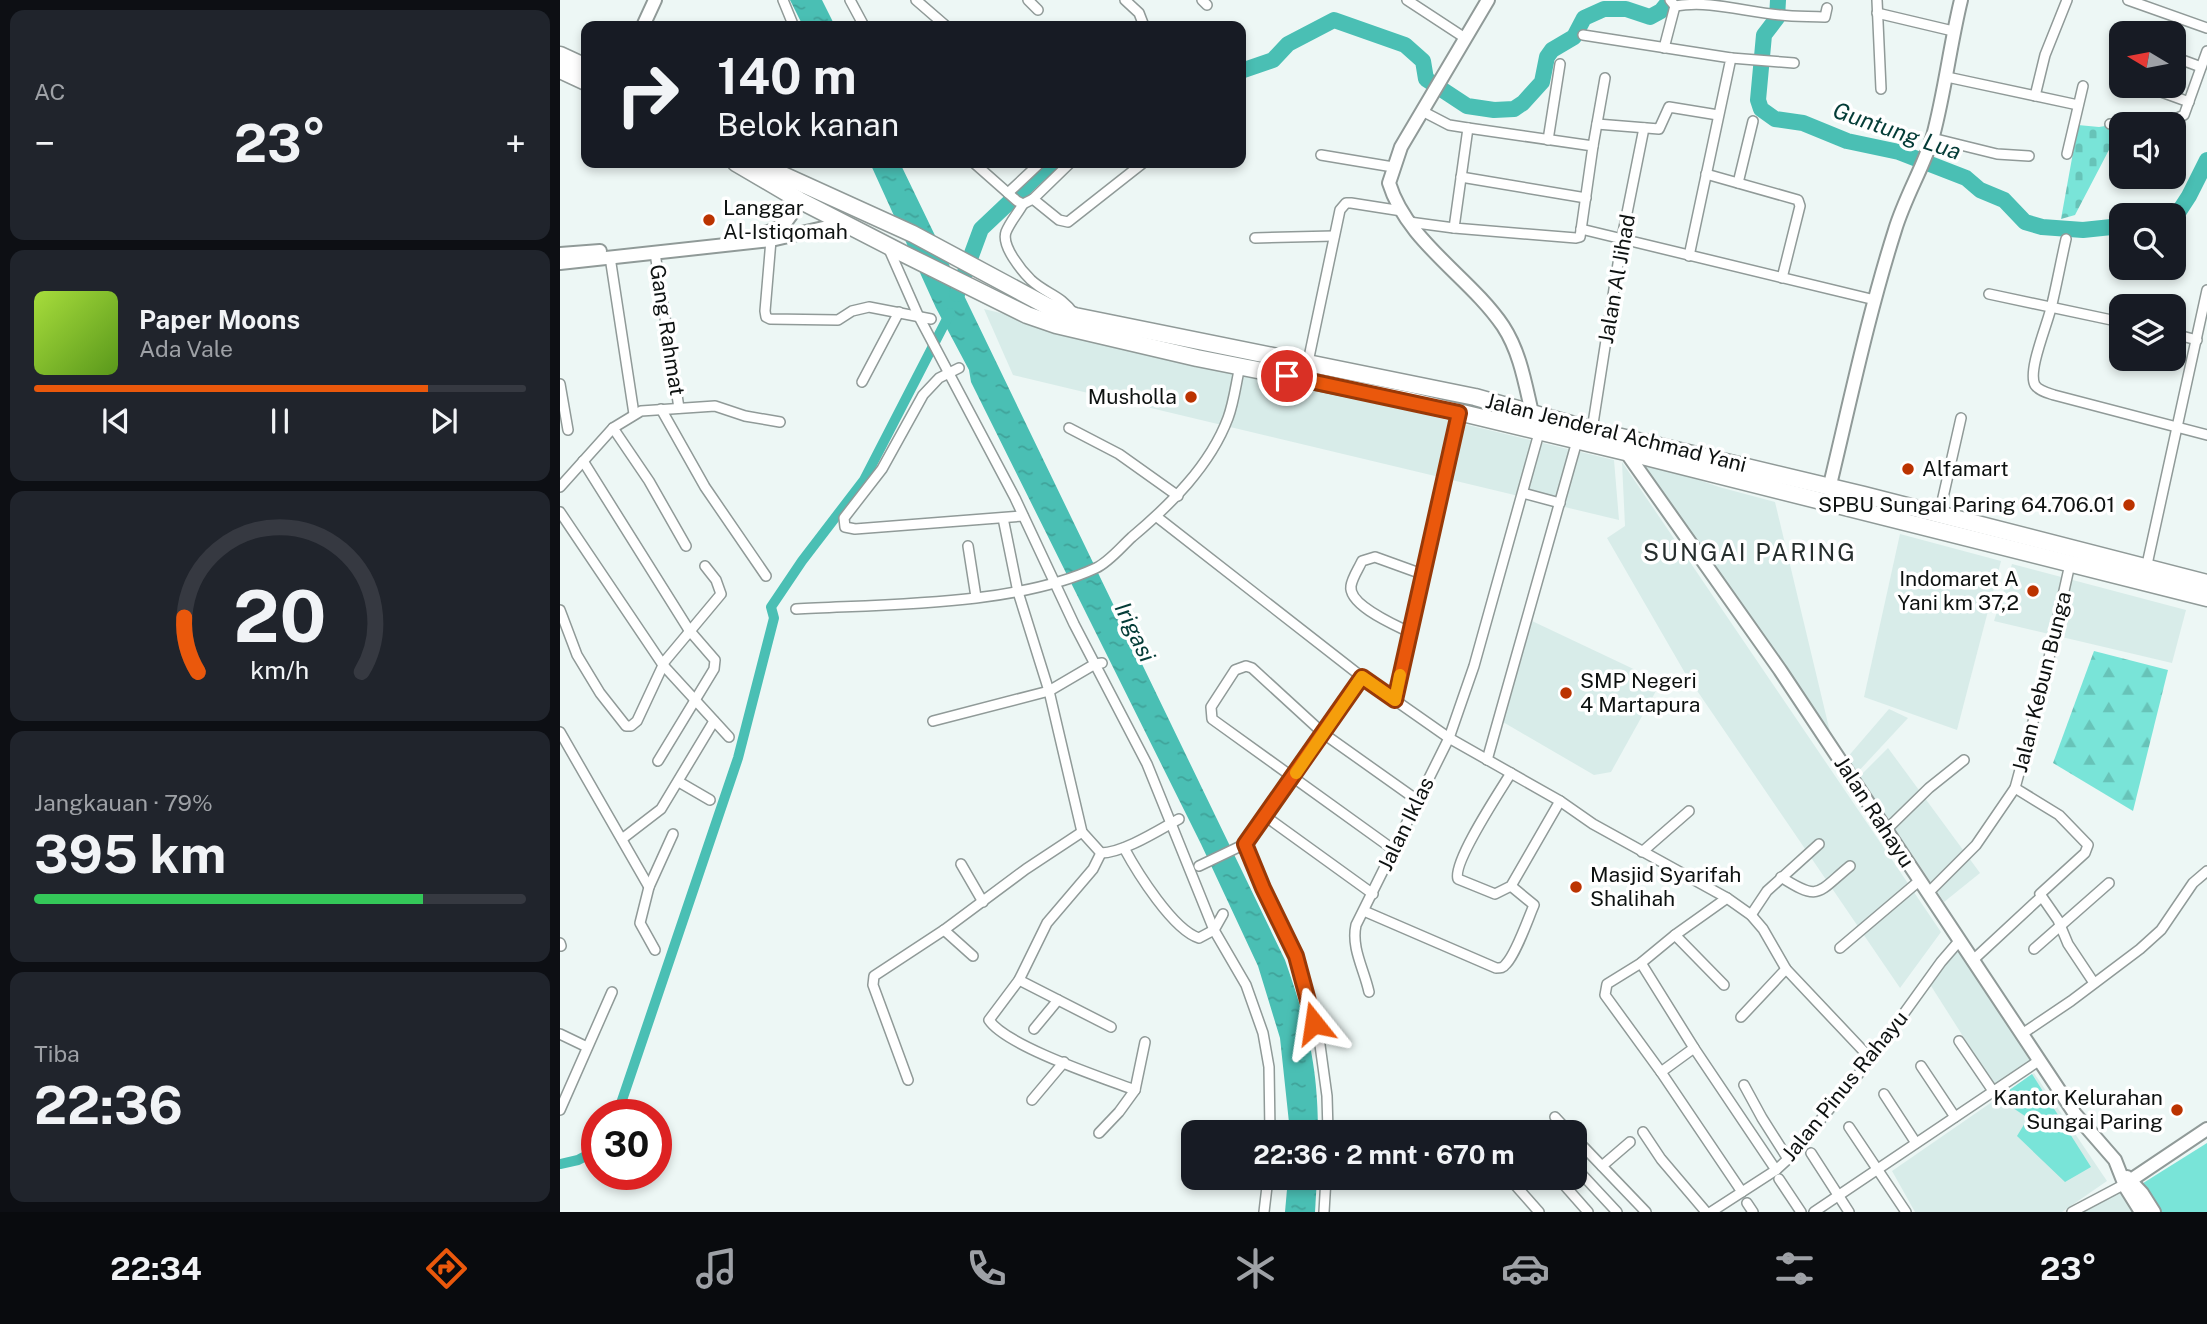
<!DOCTYPE html>
<html lang="id">
<meta charset="utf-8">
<style>
:root{--surface:#171b24;--page:#20242c;--text:#f1f3f6;--muted:#9ea1a6;--line:#363941;--accent:#ea580c}
body{margin:0;font-family:"Public Sans",sans-serif;background:var(--page);color:var(--text);height:100vh;display:flex;flex-direction:column;font-size:26px;white-space:nowrap}
*{box-sizing:border-box;margin:0}
p{font-size:23px;color:var(--muted)}
.icon{flex:none;width:38px;height:38px;fill:none;stroke:currentColor;stroke-width:2;stroke-linecap:round;stroke-linejoin:round}
.map{position:relative;flex:1;overflow:hidden}
.details{display:flex;flex-direction:column;gap:10px;padding:10px;background:#0d0f14;width:560px}
.details>*{flex:none}
.guide{position:absolute;left:21px;top:21px;width:665px;height:147px;border-radius:14px;box-shadow:0 4px 10px #0003;background:#171b24;color:var(--text);overflow:hidden}
.needle{width:46px;rotate:280deg}
.fabs{position:absolute;left:1549px;top:21px;display:grid;gap:14px}
.fabs a{display:grid;place-items:center;width:77px;height:77px;border-radius:14px;background:var(--surface);box-shadow:0 4px 10px #0003;font-size:35px}
.speed{position:absolute;left:21px;top:1099px;display:flex;gap:14px;font-size:35px;font-weight:700;text-align:center}
.speed>*{display:grid;place-content:center;width:91px;height:91px;border-radius:50%;background:var(--surface);box-shadow:0 4px 10px #0003;line-height:1}
.speed .limit{border:10px solid #d22;background:#fff;color:#111}
.pin{position:absolute;display:grid;place-items:center;width:60px;height:60px;color:#fff;margin:-30px;border:4px solid #fff;border-radius:50%;box-shadow:0 2px 7px #0007}
.me{position:absolute;width:77px;margin:-38px;rotate:345deg;stroke-linejoin:round;filter:drop-shadow(0 0 5px #0008)}
.turn{display:flex;align-items:center;gap:24px;height:147px;padding:0 21px;font-size:32px}
.turn .icon{width:91px;height:91px;stroke-width:2.5}
.turn b{display:block;font-size:49px;line-height:60px}
.big{font-size:52px;font-weight:700;line-height:1.1}
.details .widget{flex:1;display:flex;flex-direction:column;justify-content:center;gap:10px;min-width:0;padding:0 24px;border-radius:14px;background:var(--page)}
.details .dial{align-items:center;gap:0}
.dial svg{height:182px;overflow:visible;fill:none;stroke:var(--line);stroke-width:7;stroke-linecap:round;text-anchor:middle}
.dial text{fill:var(--text);stroke:none}
.song{display:flex;align-items:center;gap:21px}
.cover{width:84px;height:84px;border-radius:10px;background:linear-gradient(135deg,hsl(80 70% 55%),hsl(90 70% 35%))}
.played{height:7px;border-radius:4px;background:linear-gradient(90deg,var(--accent) 80%,var(--line) 80%)}
.keys{display:flex;justify-content:space-around;direction:ltr}
.heat{display:flex;justify-content:space-between;align-items:center;font-size:38px;direction:ltr}
.charge{height:10px;border-radius:5px;background:linear-gradient(90deg,#34c759 79%,var(--line) 0)}
.trip{position:absolute;left:621px;top:1120px;width:406px;height:70px;border-radius:14px;background:var(--surface);box-shadow:0 4px 10px #0003;font-weight:700;line-height:70px;text-align:center}
.tab-bar{display:flex;height:112px;justify-content:space-around;align-items:center;background:#090b0e;color:var(--muted)}
.tab-bar .icon{width:49px;height:49px}
.tab-bar .current{color:var(--accent)}
.tab-bar b{font-size:32px;color:var(--text)}
main{display:flex;flex:1;min-height:0}
.map>svg:first-child{display:block}
.built{fill:#d8ece9}
.green{fill:#79e4d8}
.forest{fill:url(#forest-firs)}
.cemetery{fill:url(#cemetery-stones)}
.water{fill:url(#water-ripples)}
.lines{fill:none;stroke-linecap:round;stroke-linejoin:round}
.canal{stroke:#4abfb4;stroke-width:10}
.river{stroke:#4abfb4;stroke-width:16}
.street-casing{stroke:#909a98;stroke-width:12}
.secondary-casing{stroke:#909a98;stroke-width:16}
.highway-casing{stroke:#909a98;stroke-width:19}
.street{stroke:#fff;stroke-width:9}
.secondary{stroke:#fff;stroke-width:12}
.highway{stroke:#fff;stroke-width:16}
.route-casing{stroke:#983908;stroke-width:18}
.route{stroke:#ea580c;stroke-width:12}
.slow{stroke:#f59e0b;stroke-width:12}
.poi-dot{fill:#b30;stroke:#fff;stroke-width:2.5}
.labels{text-anchor:middle;stroke-width:7;stroke-linejoin:round;paint-order:stroke}
.poi-label{font-size:21px;fill:#0e1211;stroke:#fff;text-anchor:start}
.street-label{font-size:21px;fill:#0e1211;stroke:#fff}
.water-label{font-size:23px;font-style:italic;fill:#043c37;stroke:#fff}
.quarter-label{font-size:24px;letter-spacing:2px;fill:#262e2d;stroke:#fff}
</style>
<main>
<section class="details">
<div class="widget"><p>AC</p>
<div class="heat"><a>−</a><b class="big">23°</b><a>+</a></div>
</div>
<div class="widget">
<div class="song"><i class="cover"></i><div><b>Paper Moons</b><p>Ada Vale</p></div></div>
<div class="played"></div>
<div class="keys"><svg class="icon" aria-label="previous" viewBox="0 0 24 24"><path d="M18 5L8 12l10 7zM5 5v14"/></svg><svg class="icon" aria-label="pause" viewBox="0 0 24 24"><path d="M8 5v14M16 5v14"/></svg><svg class="icon" aria-label="next" viewBox="0 0 24 24"><path d="M6 5l10 7-10 7zM19 5v14"/></svg></div>
</div>
<div class="widget dial"><svg viewBox="0 0 100 80">
<path d="M14 69A42 42 0 1 1 86 69"/>
<path d="M14 69A42 42 0 0 1 8 45" stroke="#ea580c"/>
<text x="50" y="56" font-size="32" font-weight="700">20</text>
<text x="50" y="72" font-size="11">km/h</text>
</svg></div>
<div class="widget"><p>Jangkauan · 79%</p><b class="big">395 km</b><div class="charge"></div></div>
<div class="widget"><p>Tiba</p><b class="big">22:36</b></div>
</section>
<div class="map">
<svg width="1647" height="1212" viewBox="0 0 1647 1212">
<defs>
<pattern id="forest-firs" width="22" height="20" patternUnits="userSpaceOnUse" patternTransform="scale(1.75)"><rect width="22" height="20" fill="#79e4d8"/><path d="M5 1l3.5 6h-7zM16 11l3.5 6h-7z" fill="#67c3b8"/></pattern>
<pattern id="cemetery-stones" width="16" height="16" patternUnits="userSpaceOnUse" patternTransform="scale(1.75)"><rect width="16" height="16" fill="#79e4d8"/><path d="M2 7V4a2 2 0 0 1 4 0v3zM10 15v-3a2 2 0 0 1 4 0v3z" fill="#67c3b8"/></pattern>
<pattern id="water-ripples" width="26" height="14" patternUnits="userSpaceOnUse" patternTransform="scale(1.75)"><rect width="26" height="14" fill="#4abfb4"/><path d="M2 4q2-2 4 0t4 0M15 11q2-2 4 0t4 0" fill="none" stroke="#40a39a"/></pattern>
</defs>
<rect width="100%" height="100%" fill="#edf7f5"/>
<g class="built">
<polygon points="424,309 1054,460 1059,520 453,375"/>
<polygon points="1062,462 1381,932 1340,988 1125,673 1047,538 1065,526"/>
<polygon points="1099,466 1159,487 1215,502 1270,732 1085,467"/>
<polygon points="1340,534 1441,561 1397,730 1304,697"/>
<polygon points="1452,564 1626,610 1612,663 1434,621"/>
<polygon points="972,621 1101,682 1051,772 1034,775 943,722"/>
<polygon points="1329,709 1348,718 1295,775 1286,759"/>
<polygon points="1328,748 1420,873 1384,902 1300,776"/>
<polygon points="1394,942 1473,1059 1434,1085 1366,978"/>
<polygon points="1474,1073 1547,1181 1502,1212 1355,1212 1332,1171"/>
<polygon points="1557,1189 1573,1212 1521,1212"/>
</g>
<g class="green">
<polygon points="1472,1074 1531,1167 1505,1182 1457,1136 1468,1118 1438,1098"/>
<polygon points="1647,1143 1647,1212 1599,1212 1580,1185"/>
</g>
<polygon class="forest" points="1534,651 1608,670 1573,811 1493,763"/>
<polygon class="cemetery" points="1563,123 1515,215 1501,219 1518,125 1539,127"/>
<g class="water">
<polygon points="230,0 262,0 275,26 243,26"/>
<path d="M310,163H340L725,960C747,1023 758,1065 758,1132H730L720,1038L698,966L641,844L411,382L409,370L376,308Z"/>
<polygon points="728,1178 757,1178 755,1212 725,1212"/>
</g>
<g class="lines">
<g class="canal">
<polyline points="57,1115 178,758 214,618 211,607 242,561 304,480 390,313"/>
<polyline points="0,1164 18,1160 37,1150"/>
</g>
<g class="river">
<polyline points="1218,0 1217,18 1204,35 1198,100 1201,109 1215,119 1243,123 1287,141 1339,152 1406,178 1420,190 1444,200 1465,222 1482,227 1523,230 1561,226"/>
<polyline points="681,71 713,60 728,44 774,20 845,45 863,61 866,79 907,106 934,110 954,109 963,103 982,82 987,57 992,50 1014,37 1024,18 1044,9 1066,9 1090,17 1101,11 1110,0"/>
<polyline points="1614,219 1629,196 1647,160"/>
<polyline points="397,294 421,229 491,163"/>
</g>
<defs>
<g id="street">
<polyline points="223,0 232,22"/>
<polyline points="290,0 304,26"/>
<polyline points="356,0 386,26"/>
<polyline points="468,0 478,10"/>
<polyline points="565,0 579,13 584,26"/>
<polyline points="642,0 647,5"/>
<polyline points="847,0 905,38"/>
<polyline points="1317,0 1321,89"/>
<polyline points="1568,0 1647,28"/>
<path d="M1115,6C1152,0 1184,12 1221,15C1235,17 1251,16 1265,17L1267,8"/>
<polyline points="1317,13 1393,31"/>
<polyline points="1023,35 1171,58 1129,256"/>
<polyline points="1104,48 1115,6 1110,0"/>
<polyline points="1614,57 1641,67"/>
<polyline points="1171,58 1234,63"/>
<polyline points="1387,77 1518,105"/>
<polyline points="1585,86 1629,102"/>
<polyline points="1475,96 1485,55 1507,0"/>
<polyline points="862,111 889,125 908,128"/>
<polyline points="1037,124 1099,129 1109,107 1158,115"/>
<polyline points="1550,124 1561,125"/>
<polyline points="1604,124 1624,115 1647,51"/>
<polygon points="908,128 1033,146 1020,237 1016,238 894,228"/>
<polyline points="1372,138 1437,154 1469,156"/>
<polyline points="988,140 1000,64"/>
<polyline points="1033,146 1045,78"/>
<polyline points="1507,154 1523,86"/>
<polyline points="761,155 833,167"/>
<path d="M414,163L457,201L463,204C458,213 450,222 446,232C441,246 462,271 471,280C486,294 501,295 514,314"/>
<polyline points="1146,174 1238,200 1240,206 1222,278"/>
<polyline points="901,177 1026,198"/>
<polyline points="1178,183 1193,121"/>
<polyline points="448,193 480,163"/>
<polyline points="473,199 510,163"/>
<polyline points="463,204 473,199 499,220 508,222 583,163"/>
<polyline points="849,222 894,228"/>
<polyline points="1021,229 1315,300"/>
<polyline points="695,238 774,236"/>
<path d="M1506,239C1501,261 1497,283 1492,304C1489,321 1467,370 1475,385C1479,391 1488,393 1494,395L1647,435"/>
<polyline points="211,240 205,311 206,317 210,319 278,320 292,311 309,307 371,319"/>
<polyline points="328,247 358,315 455,498 514,624 587,764 654,930 686,985 703,1033 709,1067 710,1132"/>
<polyline points="95,253 119,408"/>
<polyline points="50,257 74,414"/>
<polyline points="1429,294 1561,322"/>
<polyline points="1614,334 1637,340"/>
<polyline points="748,362 780,210 786,203 791,203 842,211"/>
<polyline points="399,368 379,378 363,395 322,469 284,518 285,527 295,529 463,516"/>
<polyline points="302,382 339,312"/>
<polyline points="0,384 8,430"/>
<polyline points="101,409 145,487 206,576"/>
<polyline points="53,428 89,481 126,546"/>
<polyline points="509,428 559,454 618,496"/>
<polyline points="1032,430 1062,238 1084,128"/>
<polyline points="23,461 129,630 155,660 154,669 98,761"/>
<polyline points="0,487 53,428 81,411 155,406 185,416 220,422"/>
<polyline points="963,493 1000,503"/>
<polyline points="0,512 103,665 169,737"/>
<polyline points="1379,515 1401,418"/>
<polyline points="597,517 802,677 889,738 1000,801 1033,824 1167,898"/>
<polyline points="443,518 458,592 489,691 522,832 541,853"/>
<polyline points="408,546 416,597"/>
<polyline points="1586,569 1647,290"/>
<path d="M236,609C326,604 454,606 536,568C549,562 561,547 572,537C610,505 650,466 668,418C674,402 676,383 680,366"/>
<polyline points="0,610 17,655 40,693 66,726 71,726 77,721 105,661 161,594 156,580 145,566"/>
<path d="M849,632C835,625 788,605 791,586C792,578 799,568 802,561L815,557L862,574"/>
<polyline points="835,700 899,413"/>
<polyline points="373,721 489,691 535,664 542,663"/>
<polyline points="0,732 89,887"/>
<polyline points="927,760 1017,441"/>
<path d="M951,773C940,791 892,863 898,879L935,894L951,886L1000,801"/>
<polyline points="119,782 150,800"/>
<polyline points="1455,788 1499,815 1528,845 1525,853 1480,894 1498,920 1508,944 1534,983"/>
<polyline points="705,816 813,894"/>
<polyline points="1325,831 1369,788 1404,760"/>
<polyline points="62,839 101,809 154,721"/>
<polyline points="685,844 736,956 760,1045 767,1096 768,1132"/>
<path d="M564,848C577,872 613,930 639,938L654,930L663,914"/>
<polyline points="834,850 652,719 651,707 675,670 686,666 692,668 764,734 857,800"/>
<polyline points="1082,852 1129,811"/>
<path d="M541,853L533,869L487,923L459,980L429,1020C446,1046 543,1078 575,1090"/>
<path d="M541,853C563,853 599,830 619,819"/>
<polyline points="401,864 423,902"/>
<polyline points="639,866 685,844 802,677"/>
<path d="M1221,877C1260,902 1257,893 1290,866"/>
<polyline points="1368,893 1416,845 1455,788 1482,689 1510,564"/>
<path d="M804,911L936,968C941,968 943,968 946,964C956,954 968,919 974,905L951,886"/>
<polyline points="1191,915 1207,891 1259,844"/>
<polyline points="1115,935 1164,985"/>
<polyline points="0,943 1,946"/>
<polyline points="1280,948 1359,881"/>
<polyline points="1474,949 1549,883"/>
<polyline points="95,950 80,923 89,887 113,834"/>
<polyline points="413,956 384,930 466,869 522,832"/>
<polyline points="1412,961 1481,897"/>
<polyline points="1081,963 1134,1048 1216,1170"/>
<polyline points="459,980 551,1027"/>
<path d="M809,992C804,969 791,948 796,925L889,738L914,666L979,433"/>
<polyline points="1181,1017 1226,969"/>
<polyline points="474,1029 498,1000"/>
<polyline points="0,1034 27,1047"/>
<polyline points="1462,1034 1511,1001 1580,949 1601,930 1633,883 1647,871"/>
<polyline points="1399,1041 1433,1091"/>
<polyline points="1361,1066 1395,1117"/>
<polyline points="1101,1072 1134,1048"/>
<polyline points="348,1080 313,985 314,976 384,930"/>
<polyline points="1184,1085 1202,1118 1228,1159"/>
<polyline points="1324,1094 1356,1143"/>
<polyline points="472,1100 504,1062"/>
<polyline points="0,1110 52,992"/>
<polyline points="995,1117 1009,1132"/>
<polyline points="1289,1127 1346,1212"/>
<polyline points="1083,1132 1101,1159 1146,1212"/>
<polyline points="539,1133 559,1112 575,1090 585,1042"/>
<polyline points="1015,1138 1086,1212"/>
<polyline points="1251,1153 1289,1212"/>
<polyline points="1042,1166 1070,1142"/>
<polyline points="1015,1167 1057,1212"/>
<polyline points="949,1178 979,1212"/>
<polyline points="998,1178 1028,1212"/>
<polyline points="1219,1179 1241,1212"/>
<polyline points="1182,1192 1101,1072 1045,995 1047,984 1081,963 1115,935 1167,898 1191,915 1203,929 1226,969 1311,1059"/>
<polyline points="1187,1203 1193,1212"/>
<polyline points="704,1212 708,1178"/>
<polyline points="764,1212 766,1178"/>
<polyline points="1151,1212 1216,1170 1228,1159 1311,1059 1381,962 1400,940"/>
<polyline points="1254,1212 1480,1060"/>
<polyline points="1512,1212 1565,1184"/>
</g>
<g id="secondary">
<path d="M928,0L841,147L829,183C847,242 909,276 943,326C960,352 965,383 972,413"/>
<polyline points="83,26 95,0"/>
<path d="M197,234C221,232 230,220 239,200"/>
<polyline points="0,254 40,251"/>
<polyline points="0,263 211,240 285,223"/>
<polyline points="1066,452 1220,670 1515,1114 1555,1160 1566,1188 1581,1212"/>
<path d="M1269,489C1290,402 1308,315 1335,230C1345,197 1363,168 1373,136C1385,91 1390,45 1401,0"/>
<polyline points="1567,1177 1582,1193 1594,1212"/>
<polyline points="1565,1184 1647,1129"/>
</g>
<g id="highway">
<polyline points="0,55 26,67"/>
<polyline points="0,70 26,82"/>
<polyline points="176,163 239,200 344,254 467,315 496,325 637,358 848,400 1078,455 1647,598"/>
<polyline points="201,163 223,175 353,234 487,306 515,316 915,397 1032,430 1304,495 1647,583"/>
</g>
</defs>
<use href="#street" class="street-casing"/>
<use href="#secondary" class="secondary-casing"/>
<use href="#highway" class="highway-casing"/>
<use href="#street" class="street"/>
<use href="#secondary" class="secondary"/>
<use href="#highway" class="highway"/>
</g>
<g class="lines">
<defs>
<polyline id="route" points="727,376 899,413 835,700 802,677 685,844 703,888 736,956 754,1023"/>
</defs>
<use href="#route" class="route-casing"/>
<use href="#route" class="route"/>
<polyline class="slow" points="736,773 802,677 835,700 840,675"/>
</g>
<g class="poi-dot">
<circle cx="149" cy="220" r="7"/>
<circle cx="631" cy="397" r="7"/>
<circle cx="1348" cy="469" r="7"/>
<circle cx="1569" cy="505" r="7"/>
<circle cx="1473" cy="591" r="7"/>
<circle cx="1006" cy="693" r="7"/>
<circle cx="1016" cy="887" r="7"/>
<circle cx="1617" cy="1110" r="7"/>
</g>
<g class="labels">
<g class="poi-label">
<text x="163" y="215">Langgar<tspan x="163" dy="24">Al-Istiqomah</tspan></text>
<text x="617" y="404" text-anchor="end">Musholla</text>
<text x="1362" y="476">Alfamart</text>
<text x="1555" y="512" text-anchor="end">SPBU Sungai Paring 64.706.01</text>
<text x="1459" y="586" text-anchor="end">Indomaret A<tspan x="1459" dy="24">Yani km 37,2</tspan></text>
<text x="1020" y="688">SMP Negeri<tspan x="1020" dy="24">4 Martapura</tspan></text>
<text x="1030" y="882">Masjid Syarifah<tspan x="1030" dy="24">Shalihah</tspan></text>
<text x="1603" y="1105" text-anchor="end">Kantor Kelurahan<tspan x="1603" dy="24">Sungai Paring</tspan></text>
</g>
<g class="street-label">
<text transform="translate(1057 279) rotate(-80)" y="7">Jalan Al Jihad</text>
<text transform="translate(107 330) rotate(81)" y="7">Gang Rahmat</text>
<text transform="translate(1056 433) rotate(14)" y="7">Jalan Jenderal Achmad Yani</text>
<text transform="translate(1482 682) rotate(-76)" y="7">Jalan Kebun Bunga</text>
<text transform="translate(1314 812) rotate(57)" y="7">Jalan Rahayu</text>
<text transform="translate(846 824) rotate(-64)" y="7">Jalan Iklas</text>
<text transform="translate(1285 1086) rotate(-51)" y="7">Jalan Pinus Rahayu</text>
</g>
<g class="water-label">
<text transform="translate(1337 131) rotate(19)" y="8">Guntung Lua</text>
<text transform="translate(575 632) rotate(64)" y="8">Irigasi</text>
</g>
<g class="quarter-label">
<text x="1190" y="561">SUNGAI PARING</text>
</g>
</g>
</svg>
<div class="fabs">
<a><svg class="needle" viewBox="-14 -14 28 28"><path d="M0-13l5 13h-10z" fill="#e53935"/><path d="M0 13l5-13h-10z" fill="#9ea1a6"/></svg></a>
<a><svg class="icon" aria-label="sound" viewBox="0 0 24 24"><path d="M4 9h4l5-4v14l-5-4H4zM17 9q2 3 0 6"/></svg></a>
<a><svg class="icon" aria-label="search" viewBox="0 0 24 24"><circle cx="10" cy="10" r="6"/><path d="M15 15l6 6"/></svg></a>
<a><svg class="icon" aria-label="layers" viewBox="0 0 24 24"><path d="M12 4l9 5-9 5-9-5zM3 14l9 5 9-5"/></svg></a>
</div>
<div class="speed"><div class="limit">30</div></div>
<div class="pin" style="left:727px;top:376px;background:#d93025"><svg class="icon" aria-label="arrive" viewBox="0 0 24 24"><path d="M6 21V4h12l-3 4 3 4H6"/></svg></div>
<svg class="me" style="left:754px;top:1023px" viewBox="-20 -20 40 40"><path d="M0-17L14 15 0 8-14 15z" fill="#ea580c" stroke="#fff" stroke-width="4"/></svg>
<div class="trip">22:36 · 2 mnt · 670 m</div>
<div class="guide">
<div class="turn"><svg class="icon" aria-label="right" viewBox="0 0 24 24"><path d="M7 20v-9h11M14 6l5 5-5 5"/></svg><div><b>140 m</b>Belok kanan</div></div>
</div>
</div>
</main>
<nav class="tab-bar">
<b>22:34</b>
<svg class="icon current" aria-label="directions" viewBox="0 0 24 24"><path d="M12 3l9 9-9 9-9-9zM9 14v-3h6M13 9l2 2-2 2"/></svg>
<svg class="icon" aria-label="music" viewBox="0 0 24 24"><path d="M9 18V5l10-2v13"/><circle cx="6" cy="18" r="3"/><circle cx="16" cy="16" r="3"/></svg>
<svg class="icon" aria-label="phone" viewBox="0 0 24 24"><path d="M5 4h4l2 5-3 2q2 4 5 5l2-3 5 2v4C11 20 4 13 5 4z"/></svg>
<svg class="icon" aria-label="climate" viewBox="0 0 24 24"><path d="M12 3v18M4 7l16 10M4 17L20 7"/></svg>
<svg class="icon" aria-label="car" viewBox="0 0 24 24"><path d="M5 17H2v-5l4-1 3-4h7l3 4 3 1v5h-3M9 17h6M6 11h13"/><circle cx="7" cy="17" r="2"/><circle cx="17" cy="17" r="2"/></svg>
<svg class="icon" aria-label="filters" viewBox="0 0 24 24"><path d="M4 7h16M4 17h16"/><circle cx="9" cy="7" r="2"/><circle cx="15" cy="17" r="2"/></svg>
<b>23°</b>
</nav>
